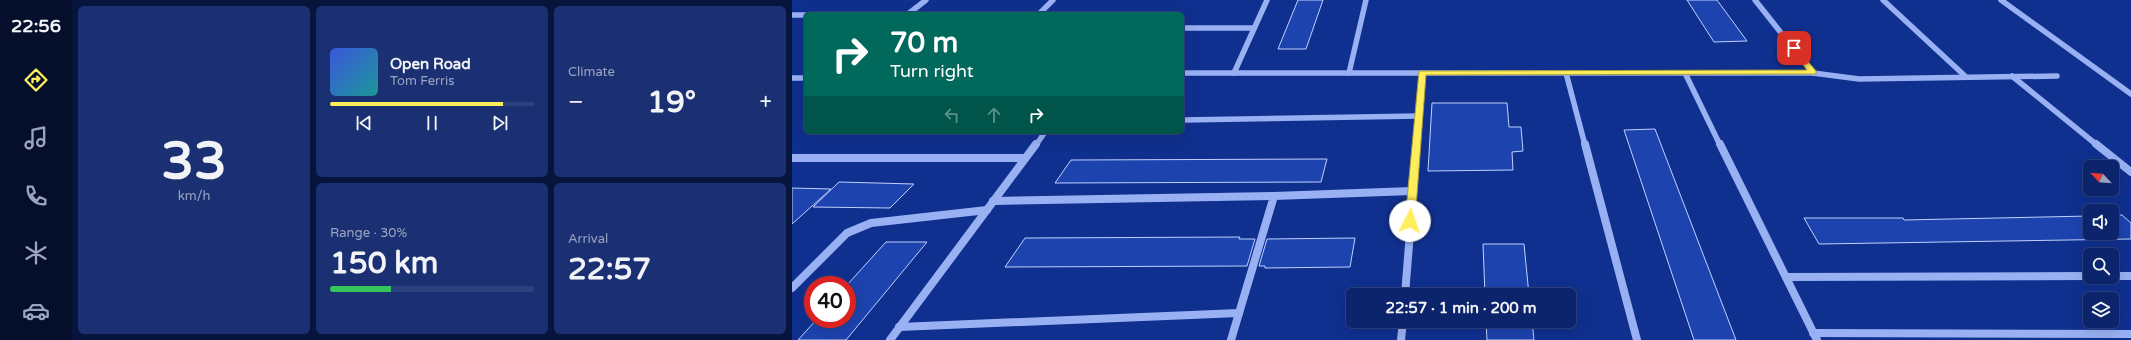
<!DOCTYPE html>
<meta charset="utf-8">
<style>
:root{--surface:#0c246b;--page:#1a3073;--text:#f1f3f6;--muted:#9aa4c1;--line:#2c417e;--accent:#ffee5b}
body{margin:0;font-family:"Varela Round",sans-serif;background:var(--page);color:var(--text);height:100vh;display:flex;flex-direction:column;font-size:15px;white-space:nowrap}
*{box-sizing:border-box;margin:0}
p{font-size:13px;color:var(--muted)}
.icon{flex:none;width:22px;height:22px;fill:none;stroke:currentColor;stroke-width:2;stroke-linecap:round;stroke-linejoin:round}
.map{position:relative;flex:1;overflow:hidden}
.side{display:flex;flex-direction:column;gap:6px;padding:6px;background:#07143b;width:720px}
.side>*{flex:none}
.top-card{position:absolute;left:12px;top:12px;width:380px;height:122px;border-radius:6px;box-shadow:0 4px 16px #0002,0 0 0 1px var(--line);background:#00695c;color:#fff;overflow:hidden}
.needle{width:26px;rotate:296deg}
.controls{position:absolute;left:1291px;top:160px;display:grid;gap:8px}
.controls a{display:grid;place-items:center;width:36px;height:36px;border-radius:6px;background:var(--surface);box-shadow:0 4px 16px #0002,0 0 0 1px var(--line);font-size:20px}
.speed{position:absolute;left:12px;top:276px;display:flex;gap:8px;font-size:20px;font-weight:700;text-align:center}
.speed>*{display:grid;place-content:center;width:52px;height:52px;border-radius:50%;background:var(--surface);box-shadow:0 4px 16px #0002,0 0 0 1px var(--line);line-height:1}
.speed .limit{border:6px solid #d22;background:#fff;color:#111}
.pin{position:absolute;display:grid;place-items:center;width:34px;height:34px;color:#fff;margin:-17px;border-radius:8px;box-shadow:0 2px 6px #0006}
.me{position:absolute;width:44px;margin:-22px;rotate:4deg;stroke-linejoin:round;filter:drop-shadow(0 0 3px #0008)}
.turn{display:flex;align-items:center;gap:14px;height:84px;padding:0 20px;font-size:18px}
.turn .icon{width:52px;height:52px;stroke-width:2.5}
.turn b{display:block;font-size:28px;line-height:34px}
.lanes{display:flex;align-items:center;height:38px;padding:0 20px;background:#0003;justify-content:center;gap:20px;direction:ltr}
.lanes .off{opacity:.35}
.big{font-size:30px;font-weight:700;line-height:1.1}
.side .card{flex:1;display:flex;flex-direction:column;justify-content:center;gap:6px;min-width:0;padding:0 14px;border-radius:6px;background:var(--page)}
.side .dial{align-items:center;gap:0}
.dial b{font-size:52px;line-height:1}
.song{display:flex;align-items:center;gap:12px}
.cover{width:48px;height:48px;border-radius:6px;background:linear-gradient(135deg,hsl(230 70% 55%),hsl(180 70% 35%))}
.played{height:4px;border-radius:2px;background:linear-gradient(90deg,var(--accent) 85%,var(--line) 85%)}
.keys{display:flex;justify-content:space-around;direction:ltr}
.heat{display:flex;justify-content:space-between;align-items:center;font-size:22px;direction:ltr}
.charge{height:6px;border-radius:3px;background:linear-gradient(90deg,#34c759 30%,var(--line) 0)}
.side .tiles{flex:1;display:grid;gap:6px;grid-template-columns:repeat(3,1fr)}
.card:first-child{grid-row:span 2}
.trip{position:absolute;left:554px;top:288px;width:230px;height:40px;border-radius:6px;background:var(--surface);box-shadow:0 4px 16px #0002,0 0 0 1px var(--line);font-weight:700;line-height:40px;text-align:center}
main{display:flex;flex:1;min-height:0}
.tabs{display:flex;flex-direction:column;width:72px;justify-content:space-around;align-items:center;background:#050e2b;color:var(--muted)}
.tabs .icon{width:28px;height:28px}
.tabs .on{color:var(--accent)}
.tabs b{font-size:18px;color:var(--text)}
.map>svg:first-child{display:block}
.building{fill:#1d43af;stroke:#c0d1fe}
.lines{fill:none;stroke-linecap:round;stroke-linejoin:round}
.minor-far1{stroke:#99b1f3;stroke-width:5.5}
.minor{stroke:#99b1f3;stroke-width:8}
.route{fill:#ffee5b;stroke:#a69b3b}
</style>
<main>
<nav class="tabs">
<b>22:56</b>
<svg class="icon on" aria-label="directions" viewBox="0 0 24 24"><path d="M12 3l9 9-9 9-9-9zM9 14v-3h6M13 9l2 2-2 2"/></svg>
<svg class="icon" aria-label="music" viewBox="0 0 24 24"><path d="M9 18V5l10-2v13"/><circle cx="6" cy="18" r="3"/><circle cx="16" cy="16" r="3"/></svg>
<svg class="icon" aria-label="phone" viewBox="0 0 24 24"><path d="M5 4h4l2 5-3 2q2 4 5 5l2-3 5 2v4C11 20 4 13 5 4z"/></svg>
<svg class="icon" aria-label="climate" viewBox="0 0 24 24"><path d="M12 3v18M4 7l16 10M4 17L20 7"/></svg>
<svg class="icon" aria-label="car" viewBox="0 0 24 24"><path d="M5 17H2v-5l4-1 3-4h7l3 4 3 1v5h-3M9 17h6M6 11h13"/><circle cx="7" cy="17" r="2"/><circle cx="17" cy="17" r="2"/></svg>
</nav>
<section class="side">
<div class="tiles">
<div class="card dial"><b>33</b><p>km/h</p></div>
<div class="card">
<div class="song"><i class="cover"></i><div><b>Open Road</b><p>Tom Ferris</p></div></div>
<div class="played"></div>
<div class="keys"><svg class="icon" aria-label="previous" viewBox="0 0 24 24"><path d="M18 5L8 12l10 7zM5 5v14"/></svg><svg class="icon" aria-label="pause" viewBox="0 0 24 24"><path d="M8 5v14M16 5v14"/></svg><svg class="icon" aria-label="next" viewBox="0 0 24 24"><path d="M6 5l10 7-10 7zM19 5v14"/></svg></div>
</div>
<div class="card"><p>Climate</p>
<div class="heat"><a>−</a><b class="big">19°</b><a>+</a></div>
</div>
<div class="card"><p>Range · 30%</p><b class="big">150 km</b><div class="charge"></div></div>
<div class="card"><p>Arrival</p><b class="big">22:57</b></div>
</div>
</section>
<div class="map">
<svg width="1339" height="340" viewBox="0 0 1339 340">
<rect width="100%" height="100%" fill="#10308f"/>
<g class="building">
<polygon points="506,0 531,0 514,49 486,49"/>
<polygon points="895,0 925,0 955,41 922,42"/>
<polygon points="640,103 715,103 717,127 729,127 731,151 720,152 721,170 636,171"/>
<polygon points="863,129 944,340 902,340 832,130"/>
<polygon points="535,159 529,182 263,183 279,160"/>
<polygon points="47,182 122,184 98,208 21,207"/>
<polygon points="0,188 39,189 0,224"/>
<polygon points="1320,215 1330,215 1339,223 1339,239 1027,244 1012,218 1111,218 1112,220 1298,216 1298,233 1320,233"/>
<polygon points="448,237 447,239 463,239 455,266 213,267 233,238"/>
<polygon points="563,238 558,267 473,268 473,266 467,266 475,239"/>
<polygon points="94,242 135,242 54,340 6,340 25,319 55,319 55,285"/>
<polygon points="691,244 732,244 737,295 693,295"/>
<polygon points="694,321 740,321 742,340 695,340"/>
</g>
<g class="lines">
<g class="minor-far1">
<polyline points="963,0 1021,73"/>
<polyline points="1091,0 1173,76"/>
<polyline points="1209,0 1339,94"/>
<polyline points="116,14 134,0"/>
<polyline points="247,14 261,0"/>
<polyline points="0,15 14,15"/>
<polyline points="390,28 462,28"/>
<polyline points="390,73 1021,73 1067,79 1265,76"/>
<polyline points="442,73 475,0"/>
<polyline points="557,73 574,0"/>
<polyline points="774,73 793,145"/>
<polyline points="893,73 928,145"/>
<polyline points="1220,76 1305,145"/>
<polyline points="0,78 14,78"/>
<polyline points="390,120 627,116"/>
<polyline points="244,145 253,132"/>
<polyline points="625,145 630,73"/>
</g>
<g class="minor">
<polyline points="793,144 845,340"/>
<polyline points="928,144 1025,340"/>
<polyline points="1304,144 1339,172"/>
<polyline points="0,158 233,158"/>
<polyline points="482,196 620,191"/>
<polyline points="201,201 482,196 439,340"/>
<polyline points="1320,276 1339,276"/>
<polyline points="994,277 1298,276"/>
<polyline points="0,288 55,233 79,223 195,210"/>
<polyline points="613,295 625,144"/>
<polyline points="107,327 447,313"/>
<polyline points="1021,333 1339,334"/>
<polyline points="98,340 244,144"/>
<polyline points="609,340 611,321"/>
</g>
</g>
<polygon class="route" points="999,47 1004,47 1024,71 1024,74 634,75 623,221 618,224 613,221 627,71 1015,70 998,48"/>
</svg>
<div class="controls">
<a><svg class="needle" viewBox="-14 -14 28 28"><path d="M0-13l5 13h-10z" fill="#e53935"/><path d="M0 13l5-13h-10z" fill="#9aa4c1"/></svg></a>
<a><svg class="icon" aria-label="sound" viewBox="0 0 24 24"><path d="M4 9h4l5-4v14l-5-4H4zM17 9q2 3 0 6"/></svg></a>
<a><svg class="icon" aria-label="search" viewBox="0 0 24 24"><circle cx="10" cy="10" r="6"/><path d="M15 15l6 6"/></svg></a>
<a><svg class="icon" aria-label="layers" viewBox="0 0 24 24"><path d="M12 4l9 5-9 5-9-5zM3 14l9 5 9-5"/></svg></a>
</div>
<div class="speed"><div class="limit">40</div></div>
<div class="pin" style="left:1002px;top:48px;background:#d93025"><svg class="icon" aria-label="arrive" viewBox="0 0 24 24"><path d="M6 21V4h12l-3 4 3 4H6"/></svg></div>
<svg class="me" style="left:618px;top:221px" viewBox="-20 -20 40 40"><circle r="19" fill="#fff"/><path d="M0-13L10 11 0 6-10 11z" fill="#ffee5b"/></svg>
<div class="trip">22:57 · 1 min · 200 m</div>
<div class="top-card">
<div class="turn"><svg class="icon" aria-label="right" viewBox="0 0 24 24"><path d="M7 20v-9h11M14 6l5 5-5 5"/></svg><div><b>70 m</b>Turn right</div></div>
<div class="lanes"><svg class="icon off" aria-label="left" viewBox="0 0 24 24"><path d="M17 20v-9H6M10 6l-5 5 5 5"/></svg><svg class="icon off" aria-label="ahead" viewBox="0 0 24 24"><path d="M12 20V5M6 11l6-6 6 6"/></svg><svg class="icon" aria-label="right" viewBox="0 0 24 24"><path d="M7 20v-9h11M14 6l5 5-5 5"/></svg></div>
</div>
</div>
</main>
